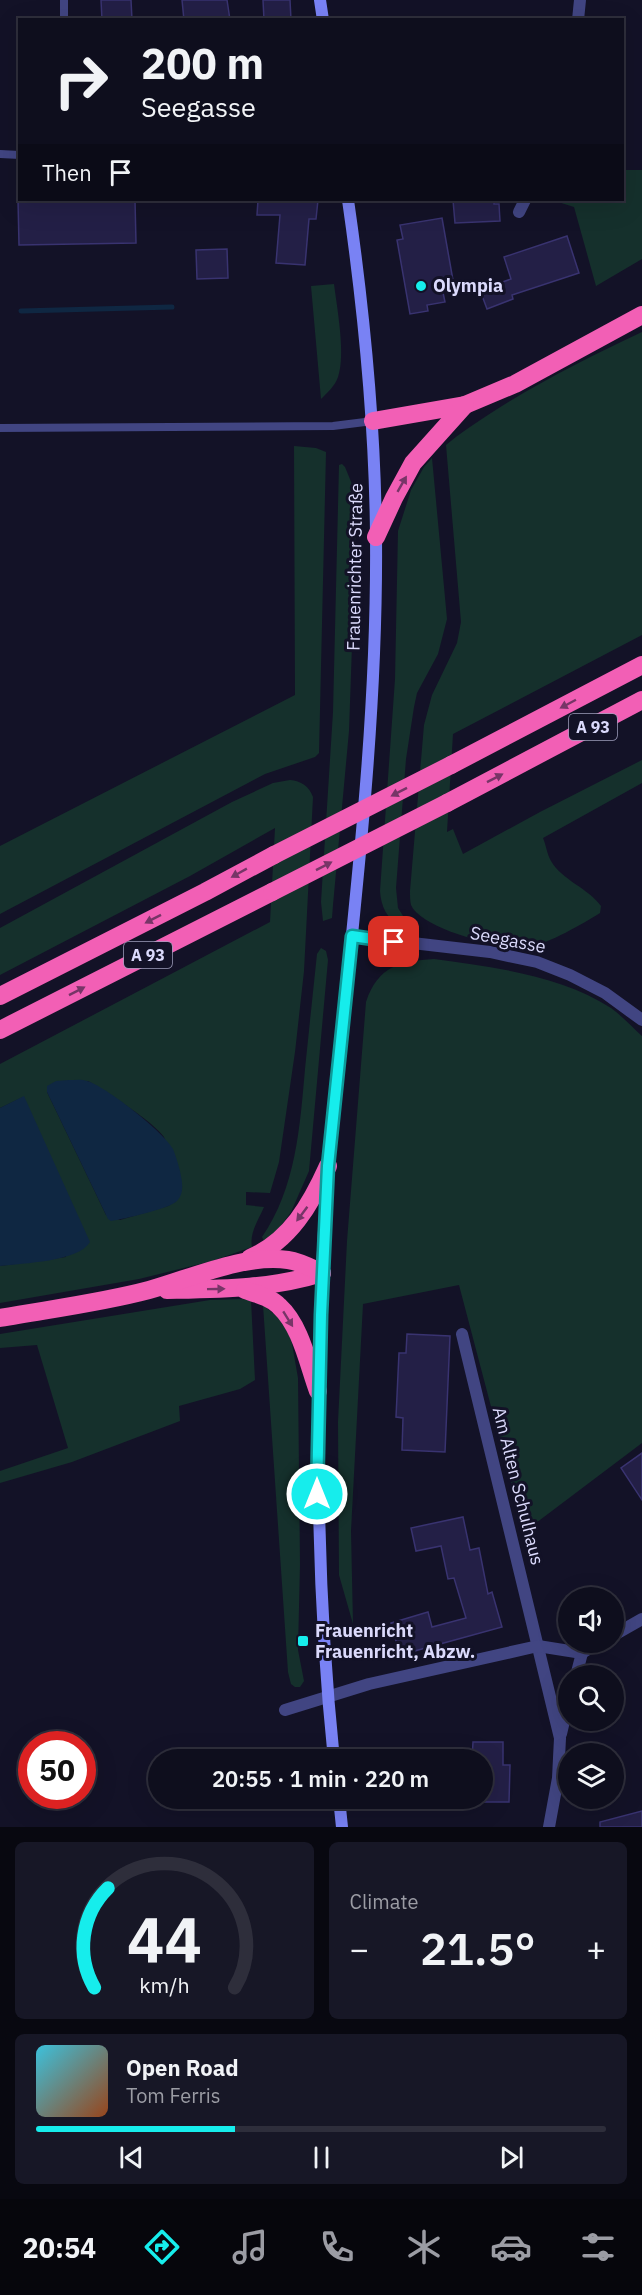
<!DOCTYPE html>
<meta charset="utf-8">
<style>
:root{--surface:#0e0e1d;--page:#171726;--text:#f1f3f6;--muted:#9b9ca4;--line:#2e2e3b;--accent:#16edec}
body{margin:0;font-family:"IBM Plex Sans",sans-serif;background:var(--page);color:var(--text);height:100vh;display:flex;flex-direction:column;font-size:22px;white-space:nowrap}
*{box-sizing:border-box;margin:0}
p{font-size:20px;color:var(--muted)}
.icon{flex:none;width:33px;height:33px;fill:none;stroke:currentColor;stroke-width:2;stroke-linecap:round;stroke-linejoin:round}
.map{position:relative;height:1827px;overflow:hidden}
.panel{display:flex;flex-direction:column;gap:15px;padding:15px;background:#080810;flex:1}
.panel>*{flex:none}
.banner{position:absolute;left:18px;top:18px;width:606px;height:183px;border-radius:0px;box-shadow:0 6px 24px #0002,0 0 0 2px var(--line);background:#0e0e1d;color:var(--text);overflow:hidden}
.tools{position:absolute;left:558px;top:1587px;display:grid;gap:12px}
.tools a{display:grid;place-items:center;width:66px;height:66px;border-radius:50%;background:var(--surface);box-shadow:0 6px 24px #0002,0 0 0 2px var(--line);font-size:30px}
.speed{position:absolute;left:18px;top:1731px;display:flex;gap:12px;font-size:30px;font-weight:700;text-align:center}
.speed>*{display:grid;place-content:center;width:78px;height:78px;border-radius:50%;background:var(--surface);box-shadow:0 6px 24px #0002,0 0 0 2px var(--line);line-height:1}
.speed .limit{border:9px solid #d22;background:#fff;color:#111}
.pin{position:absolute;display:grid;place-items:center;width:51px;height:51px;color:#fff;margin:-26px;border-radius:12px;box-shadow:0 3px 9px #0006}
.me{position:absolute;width:66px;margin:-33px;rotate:0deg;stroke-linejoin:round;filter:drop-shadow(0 0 4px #0008)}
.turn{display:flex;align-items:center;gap:21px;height:126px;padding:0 24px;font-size:27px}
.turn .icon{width:78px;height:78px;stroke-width:2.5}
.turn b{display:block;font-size:42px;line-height:51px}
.then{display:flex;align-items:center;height:57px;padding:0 24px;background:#0003;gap:12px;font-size:22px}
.big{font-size:45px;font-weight:600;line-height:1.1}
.panel .tile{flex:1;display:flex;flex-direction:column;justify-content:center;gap:9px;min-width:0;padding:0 21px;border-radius:9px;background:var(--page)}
.panel .dial{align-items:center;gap:0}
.dial svg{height:156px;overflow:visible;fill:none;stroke:var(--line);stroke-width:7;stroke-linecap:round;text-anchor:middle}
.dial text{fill:var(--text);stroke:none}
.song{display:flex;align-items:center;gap:18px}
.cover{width:72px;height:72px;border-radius:9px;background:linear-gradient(135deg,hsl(190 70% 55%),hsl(20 70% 35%))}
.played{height:6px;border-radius:3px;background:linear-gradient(90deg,var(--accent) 35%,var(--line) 35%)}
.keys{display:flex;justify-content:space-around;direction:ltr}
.heat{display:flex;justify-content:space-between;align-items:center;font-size:33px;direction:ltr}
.panel .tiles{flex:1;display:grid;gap:15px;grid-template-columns:1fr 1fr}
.tile:last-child{grid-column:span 2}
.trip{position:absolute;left:148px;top:1749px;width:345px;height:60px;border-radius:30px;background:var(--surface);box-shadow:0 6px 24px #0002,0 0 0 2px var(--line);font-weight:600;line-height:60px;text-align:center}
.menu{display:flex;height:96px;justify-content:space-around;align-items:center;background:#06060c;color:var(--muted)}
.menu .icon{width:42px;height:42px}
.menu .current{color:var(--accent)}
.menu b{font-size:27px;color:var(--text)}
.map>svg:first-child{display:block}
.green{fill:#15302c;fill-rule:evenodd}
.water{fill:#0f2742}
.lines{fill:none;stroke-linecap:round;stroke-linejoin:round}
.stream{stroke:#0f2742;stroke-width:5}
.building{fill:#231f46;stroke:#393370;stroke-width:1.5}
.lane{stroke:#414582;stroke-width:8}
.street{stroke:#414582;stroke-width:12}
.secondary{stroke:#7982f4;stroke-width:12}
.highway{stroke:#f25fb5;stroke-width:18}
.highway-bridge{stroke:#f25fb5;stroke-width:18}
.oneway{fill:#773567}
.route-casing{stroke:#0e9a99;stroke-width:15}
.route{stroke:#16edec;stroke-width:10}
.poi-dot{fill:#16edec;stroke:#131227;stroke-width:2}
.labels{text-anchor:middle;stroke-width:6;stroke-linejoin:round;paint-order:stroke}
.shield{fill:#131227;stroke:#9f9ebc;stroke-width:1.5}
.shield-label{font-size:16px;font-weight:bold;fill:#dbdafc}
.poi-label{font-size:18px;font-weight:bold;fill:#dbdafc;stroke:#131227;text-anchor:start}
.street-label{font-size:18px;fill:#dbdafc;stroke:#131227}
</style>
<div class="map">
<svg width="642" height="1827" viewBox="0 0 642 1827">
<rect width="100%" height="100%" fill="#131227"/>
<g class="green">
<polygon points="623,170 642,170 642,259 596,286 574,207 555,201 555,200 622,200"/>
<path d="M334,284C337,308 346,355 338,377C335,386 327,393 321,399L311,286Z"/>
<path d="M642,332V635L453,734L447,832L453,829L463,854L540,812L642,760V783L543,838C546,845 547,854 551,861C562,880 588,888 601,906L600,913C582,924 550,943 529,947C505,951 421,929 411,905C410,901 410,895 410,891L424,725L432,695L457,643L461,622L446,445C460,433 476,423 491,413C539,382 591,356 642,332Z"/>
<polygon points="294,446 316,448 326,452 319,753 315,757 265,774 0,914 0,846 295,695"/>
<path d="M432,458L447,619L438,654L417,693L414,707L406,759L396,888L398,908L407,922L405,926L400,927C387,918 381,907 380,891L395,679L398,531L411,490L424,467Z"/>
<polygon points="342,464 345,467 354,489 356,531 349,731 333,905 332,918 323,921 321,902 333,712 339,465"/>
<path d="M290,780C301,781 309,786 313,797L304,971L295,1052L279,1162L270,1193L246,1192V1205L264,1207C259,1219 249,1233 252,1247L212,1261L139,1279L0,1303V1266L66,1257L23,1097L0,1108V1064L270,922L275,828L190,876L0,975V928L232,802L273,783ZM88,1081C104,1090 155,1123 164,1137C168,1145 174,1189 176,1201L168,1206L120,1220L106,1215L47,1092Z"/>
<path d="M321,948L326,951L328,960L309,1171L291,1212L277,1231L264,1241L262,1237C296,1188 300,1126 305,1069C309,1030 313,992 317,954Z"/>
<path d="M434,959C492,967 561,975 611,1008C622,1016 632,1027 642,1036V1443L524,1532L459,1285L363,1304L351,1531L353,1624L339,1575L338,1422L347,1241L366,1002C378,966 400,961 434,959Z"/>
<polygon points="243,1299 251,1300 255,1380 240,1389 179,1406 180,1421 72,1462 0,1483 0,1471 68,1448 37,1345 0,1348 0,1334 210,1300"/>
<polygon points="263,1305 280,1319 291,1338 298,1378 300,1564 298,1650 304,1681 300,1687 295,1687 291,1684 288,1672"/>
</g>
<g class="water">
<path d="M69,1080C75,1080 82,1079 87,1081C104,1085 165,1133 173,1149C176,1156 178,1164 180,1171C182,1181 185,1193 177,1201C169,1209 123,1219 111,1221L108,1219L47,1092V1086L56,1081Z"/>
<path d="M24,1096L90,1242C78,1262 23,1263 0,1266V1108Z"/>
</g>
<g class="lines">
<polyline class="stream" points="21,311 172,307"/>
</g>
<g class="building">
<polygon points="101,0 131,0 132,20 102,20"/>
<polygon points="182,0 227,0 230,20 184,20"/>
<polygon points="263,0 290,0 291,20 264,20"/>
<polygon points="18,200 135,200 136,243 19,245"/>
<polygon points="258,200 318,200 316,219 309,219 305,265 276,263 280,215 257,215"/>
<polygon points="453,200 494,200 494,204 499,204 500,221 455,223"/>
<polygon points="442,218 454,286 442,288 445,302 427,305 428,311 410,314 397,240 403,239 400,225"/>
<polygon points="567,236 579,273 512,295 513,299 487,309 480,290 511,279 504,257"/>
<polygon points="227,249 228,278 197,279 196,250"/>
<polygon points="407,1334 450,1336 445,1452 402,1450 403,1418 396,1417 399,1353 406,1353"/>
<polygon points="642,1453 642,1500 621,1468"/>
<polygon points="463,1517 470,1550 479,1548 488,1594 492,1592 502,1627 400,1655 391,1623 428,1612 432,1627 466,1618 454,1578 448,1579 441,1546 416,1551 411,1528"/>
<polygon points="473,1742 503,1742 503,1765 510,1765 509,1802 483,1802 483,1760 472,1760"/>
<polygon points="642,1811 642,1827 600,1827 600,1822"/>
</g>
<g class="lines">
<g class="lane">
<polyline points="64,0 64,20"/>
<polyline points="0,154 20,155"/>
<polyline points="0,428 333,426 373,421"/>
</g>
<g class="street">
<polyline points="578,20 580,0"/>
<polyline points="519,212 525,200"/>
<polyline points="352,936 490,952 537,962 570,975 605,993 642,1020"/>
<polyline points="462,1334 560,1738 558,1778 549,1827"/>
<polyline points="614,1635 642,1619"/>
<polyline points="582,1653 600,1642"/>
<polyline points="576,1676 582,1653"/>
<polyline points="285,1710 369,1684 538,1646 582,1653"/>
<polyline points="561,1734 568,1704"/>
</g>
<g class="secondary">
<polyline points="320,0 323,20"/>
<path d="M334,1760C320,1624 316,1488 320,1351C321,1289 323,1225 329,1163C348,954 378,746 376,536C375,423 364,311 348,200"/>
<polyline points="339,1798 342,1827"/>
</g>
<g class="highway">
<polyline points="373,421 465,405 515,384 642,315"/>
<polyline points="376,537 394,498 413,463 465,405"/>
<polyline points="451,765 642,665"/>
<polyline points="447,803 642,700"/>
<polyline points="0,996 205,892 274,855"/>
<polyline points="0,1030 272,892"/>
<path d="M250,1258C290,1241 311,1204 328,1166"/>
<path d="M167,1290C219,1289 272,1289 322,1273"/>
<path d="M245,1290C257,1294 270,1297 279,1306C301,1326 308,1364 318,1391"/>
<path d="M0,1318C50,1309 100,1303 149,1290C192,1278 243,1254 288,1260C301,1262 311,1268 322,1273"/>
</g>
<g class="highway-bridge">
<polyline points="274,855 451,765"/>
<polyline points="272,892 447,803"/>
</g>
</g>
<defs><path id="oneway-solid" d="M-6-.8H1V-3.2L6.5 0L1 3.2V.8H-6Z" transform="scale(1.5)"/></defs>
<g class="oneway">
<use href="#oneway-solid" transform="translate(402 484) rotate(-60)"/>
<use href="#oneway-solid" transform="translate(568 704) rotate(152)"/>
<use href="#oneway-solid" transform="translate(495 778) rotate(-27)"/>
<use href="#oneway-solid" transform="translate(399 792) rotate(153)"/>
<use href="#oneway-solid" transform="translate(324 866) rotate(-27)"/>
<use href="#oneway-solid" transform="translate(239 873) rotate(151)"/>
<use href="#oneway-solid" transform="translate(153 919) rotate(153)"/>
<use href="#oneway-solid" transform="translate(77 991) rotate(-27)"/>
<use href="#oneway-solid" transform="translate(302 1214) rotate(127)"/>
<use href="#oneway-solid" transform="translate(216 1289) rotate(-1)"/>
<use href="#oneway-solid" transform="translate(288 1319) rotate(58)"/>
</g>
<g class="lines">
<defs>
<polyline id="route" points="317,1494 321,1315 328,1166 352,936 394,942"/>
</defs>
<use href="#route" class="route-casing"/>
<use href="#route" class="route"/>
</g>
<g class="poi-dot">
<circle cx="421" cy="286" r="6"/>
<rect x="297" y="1635" width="12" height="12" rx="3"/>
</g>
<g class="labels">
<g class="shield">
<rect x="569" y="714" width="48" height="26" rx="4.5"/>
<rect x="124" y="942" width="48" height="26" rx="4.5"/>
</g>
<g class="shield-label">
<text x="593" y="733">A 93</text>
<text x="148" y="961">A 93</text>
</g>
<g class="poi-label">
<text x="433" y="292">Olympia</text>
<text x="315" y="1637">Frauenricht<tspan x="315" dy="21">Frauenricht, Abzw.</tspan></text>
</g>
<g class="street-label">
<text transform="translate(355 567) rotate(-89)" y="6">Frauenrichter Straße</text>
<text transform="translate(508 940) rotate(11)" y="6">Seegasse</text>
<text transform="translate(518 1486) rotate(76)" y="6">Am Alten Schulhaus</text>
</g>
</g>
</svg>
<div class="tools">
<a><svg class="icon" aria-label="sound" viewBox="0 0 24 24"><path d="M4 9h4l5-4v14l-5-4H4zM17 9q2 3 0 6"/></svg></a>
<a><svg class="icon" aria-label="search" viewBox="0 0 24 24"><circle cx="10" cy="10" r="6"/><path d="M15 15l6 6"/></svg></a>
<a><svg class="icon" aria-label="layers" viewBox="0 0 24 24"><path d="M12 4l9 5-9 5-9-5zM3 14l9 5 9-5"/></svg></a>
</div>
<div class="speed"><div class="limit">50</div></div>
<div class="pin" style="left:394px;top:942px;background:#d93025"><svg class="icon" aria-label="arrive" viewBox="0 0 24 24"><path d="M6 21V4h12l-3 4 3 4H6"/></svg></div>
<svg class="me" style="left:317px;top:1494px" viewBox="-20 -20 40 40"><circle r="17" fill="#16edec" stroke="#fff" stroke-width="3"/><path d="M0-11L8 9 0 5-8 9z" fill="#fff"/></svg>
<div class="trip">20:55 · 1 min · 220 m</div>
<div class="banner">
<div class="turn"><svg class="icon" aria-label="right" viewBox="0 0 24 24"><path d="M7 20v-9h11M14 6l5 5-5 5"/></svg><div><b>200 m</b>Seegasse</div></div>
<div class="then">Then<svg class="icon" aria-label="arrive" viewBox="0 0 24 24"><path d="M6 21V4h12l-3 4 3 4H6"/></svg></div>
</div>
</div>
<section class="panel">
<div class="tiles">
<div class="tile dial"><svg viewBox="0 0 100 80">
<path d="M14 69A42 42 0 1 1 86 69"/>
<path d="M14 69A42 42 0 0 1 21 18" stroke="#16edec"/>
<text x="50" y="56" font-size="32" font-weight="700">44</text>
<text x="50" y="72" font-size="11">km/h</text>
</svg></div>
<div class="tile"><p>Climate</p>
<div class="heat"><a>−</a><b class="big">21.5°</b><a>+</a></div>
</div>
<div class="tile">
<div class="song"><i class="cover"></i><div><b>Open Road</b><p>Tom Ferris</p></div></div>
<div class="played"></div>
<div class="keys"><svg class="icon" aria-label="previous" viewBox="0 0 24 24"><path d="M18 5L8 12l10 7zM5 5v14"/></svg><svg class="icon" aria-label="pause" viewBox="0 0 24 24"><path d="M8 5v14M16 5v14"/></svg><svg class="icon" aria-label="next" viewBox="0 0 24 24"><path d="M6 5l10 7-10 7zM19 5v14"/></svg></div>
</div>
</div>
</section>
<nav class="menu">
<b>20:54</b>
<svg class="icon current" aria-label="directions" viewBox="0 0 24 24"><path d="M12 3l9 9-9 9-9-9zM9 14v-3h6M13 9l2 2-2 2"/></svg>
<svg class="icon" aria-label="music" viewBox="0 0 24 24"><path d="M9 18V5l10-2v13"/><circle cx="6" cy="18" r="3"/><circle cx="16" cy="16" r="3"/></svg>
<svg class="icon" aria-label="phone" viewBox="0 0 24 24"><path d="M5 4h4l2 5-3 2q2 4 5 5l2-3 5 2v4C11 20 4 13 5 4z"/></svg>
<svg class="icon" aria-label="climate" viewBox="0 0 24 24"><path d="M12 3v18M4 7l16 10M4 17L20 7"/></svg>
<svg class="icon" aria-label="car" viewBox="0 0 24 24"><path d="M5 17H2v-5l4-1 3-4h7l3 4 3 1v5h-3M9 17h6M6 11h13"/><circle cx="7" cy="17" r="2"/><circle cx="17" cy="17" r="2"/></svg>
<svg class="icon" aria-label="filters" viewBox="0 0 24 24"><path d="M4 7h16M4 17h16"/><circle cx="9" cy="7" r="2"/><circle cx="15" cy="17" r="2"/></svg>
</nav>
